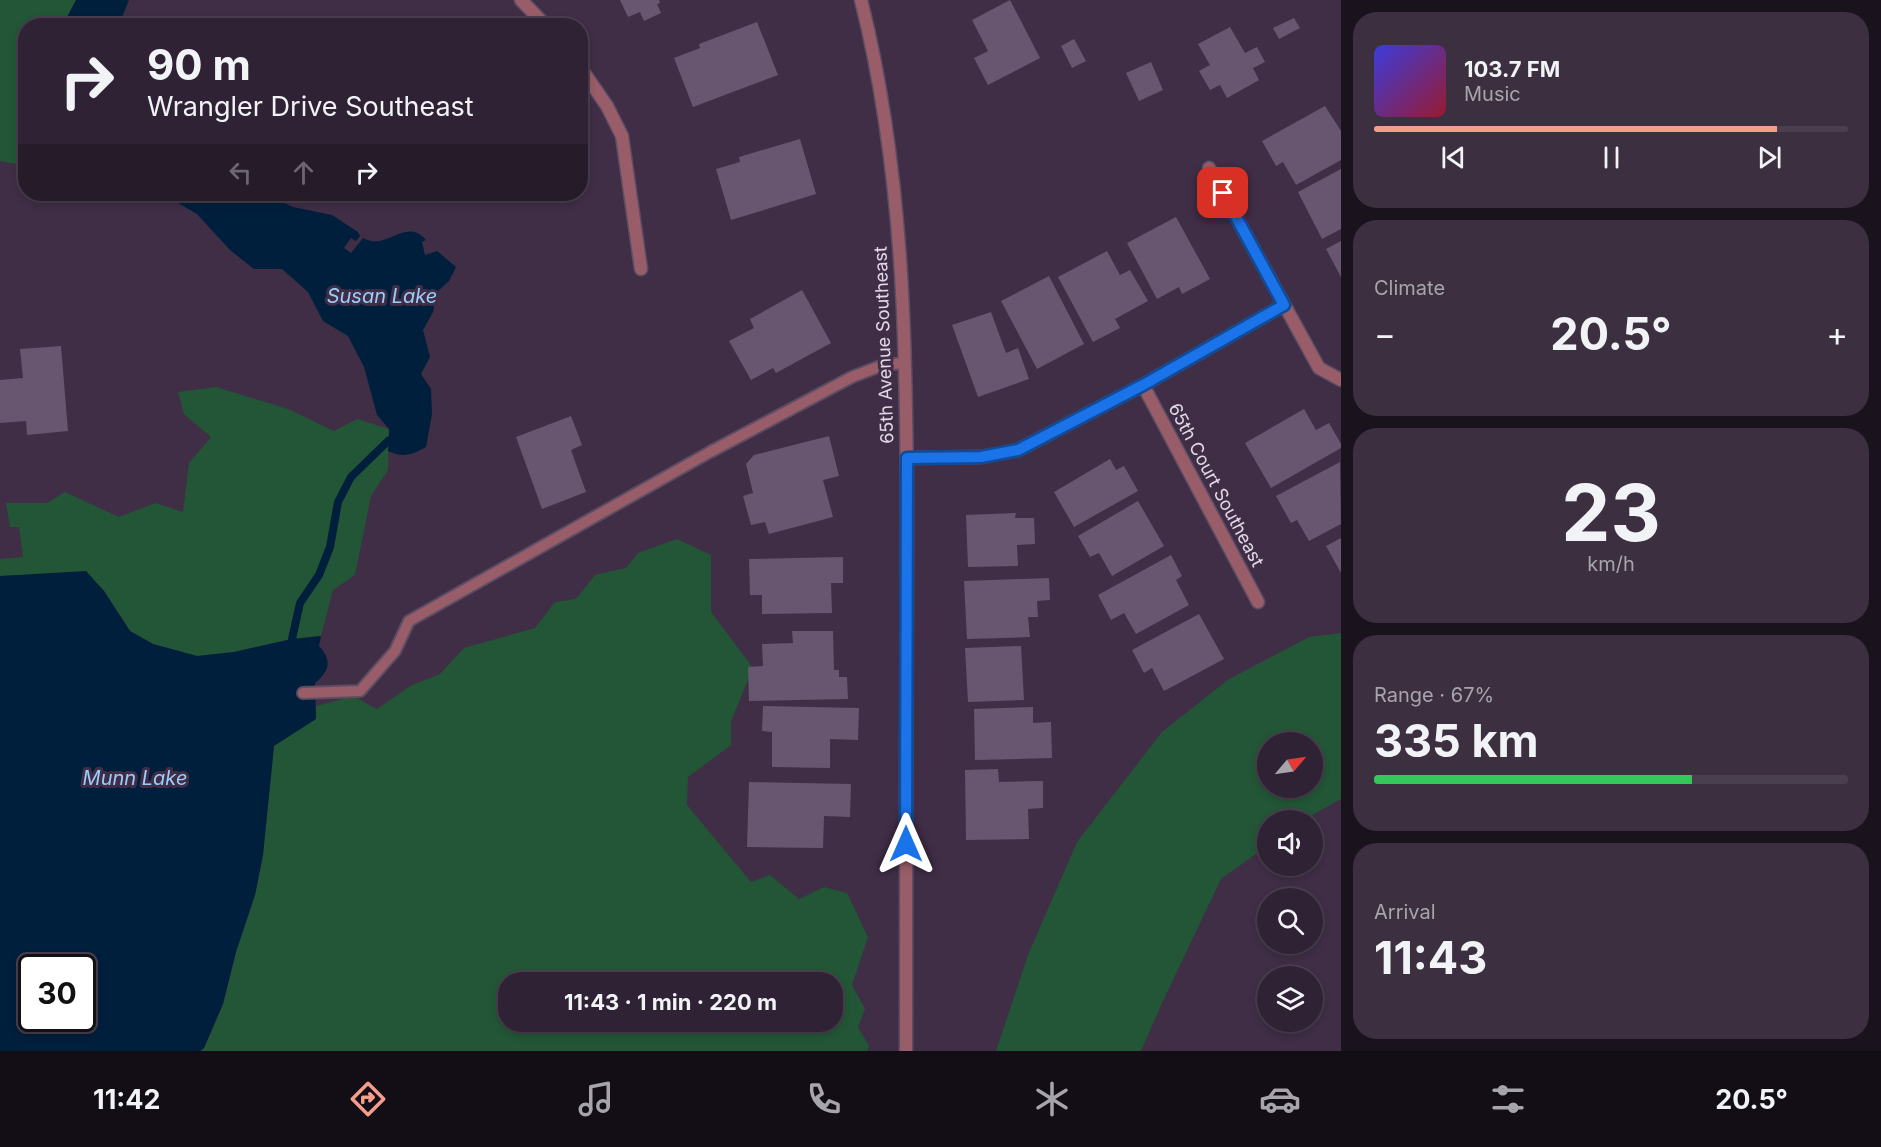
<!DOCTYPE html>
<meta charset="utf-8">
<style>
:root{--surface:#2f2234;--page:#3b2f40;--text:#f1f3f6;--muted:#a7a4ac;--line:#4a3f4f;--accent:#f49d8d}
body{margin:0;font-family:Inter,sans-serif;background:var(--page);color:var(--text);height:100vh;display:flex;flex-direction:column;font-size:22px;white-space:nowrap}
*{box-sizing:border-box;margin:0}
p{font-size:20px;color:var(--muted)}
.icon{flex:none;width:33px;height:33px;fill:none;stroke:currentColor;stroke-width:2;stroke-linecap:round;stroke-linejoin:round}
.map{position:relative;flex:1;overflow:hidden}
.sheet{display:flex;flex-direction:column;gap:12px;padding:12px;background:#1a131d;width:540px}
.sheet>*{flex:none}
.guide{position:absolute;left:18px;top:18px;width:570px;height:183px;border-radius:24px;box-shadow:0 3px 9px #0003,0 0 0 2px var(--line);background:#2f2234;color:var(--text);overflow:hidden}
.needle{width:39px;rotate:61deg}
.tools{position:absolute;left:1257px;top:732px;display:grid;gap:12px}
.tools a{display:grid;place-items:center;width:66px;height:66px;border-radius:50%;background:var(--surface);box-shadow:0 3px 9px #0003,0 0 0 2px var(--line);font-size:30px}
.speed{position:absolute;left:18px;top:954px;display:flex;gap:12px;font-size:30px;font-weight:700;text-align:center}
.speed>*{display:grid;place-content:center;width:78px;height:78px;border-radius:50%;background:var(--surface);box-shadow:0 3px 9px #0003,0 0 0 2px var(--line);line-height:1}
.speed .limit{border:3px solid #111;border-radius:9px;background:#fff;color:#111}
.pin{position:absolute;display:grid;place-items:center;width:51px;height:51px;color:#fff;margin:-26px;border-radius:12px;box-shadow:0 3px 9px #0006}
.me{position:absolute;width:66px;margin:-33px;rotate:0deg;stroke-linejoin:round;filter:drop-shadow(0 0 4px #0008)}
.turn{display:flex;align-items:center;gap:21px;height:126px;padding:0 30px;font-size:27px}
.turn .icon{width:78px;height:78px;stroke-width:2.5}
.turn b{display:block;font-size:42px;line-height:51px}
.lanes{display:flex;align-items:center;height:57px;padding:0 30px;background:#0003;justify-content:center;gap:30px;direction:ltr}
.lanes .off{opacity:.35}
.big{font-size:45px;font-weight:700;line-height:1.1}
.sheet .tile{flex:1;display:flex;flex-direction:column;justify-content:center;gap:9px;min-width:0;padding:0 21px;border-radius:24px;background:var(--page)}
.sheet .dial{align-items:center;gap:0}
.dial b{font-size:78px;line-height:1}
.song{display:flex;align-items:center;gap:18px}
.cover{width:72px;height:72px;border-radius:9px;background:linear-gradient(135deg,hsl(240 70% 55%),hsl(350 70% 35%))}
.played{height:6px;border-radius:3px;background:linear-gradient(90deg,var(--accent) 85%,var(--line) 85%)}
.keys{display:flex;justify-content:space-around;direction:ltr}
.heat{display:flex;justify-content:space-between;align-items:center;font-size:33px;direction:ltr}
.charge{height:9px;border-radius:4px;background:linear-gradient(90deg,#34c759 67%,var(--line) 0)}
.trip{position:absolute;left:498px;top:972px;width:345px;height:60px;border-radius:24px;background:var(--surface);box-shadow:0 3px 9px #0003,0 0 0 2px var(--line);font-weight:700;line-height:60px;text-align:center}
.dock{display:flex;height:96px;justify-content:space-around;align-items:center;background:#130e15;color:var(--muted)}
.dock .icon{width:42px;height:42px}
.dock .current{color:var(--accent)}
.dock b{font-size:27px;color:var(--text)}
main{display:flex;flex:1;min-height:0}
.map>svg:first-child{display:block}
.green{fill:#225636;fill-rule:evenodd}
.water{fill:#001f3c;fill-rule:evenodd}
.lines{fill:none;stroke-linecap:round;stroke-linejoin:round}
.stream{stroke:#001f3c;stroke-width:8}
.building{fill:#685670}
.lane-casing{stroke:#5d4d63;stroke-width:14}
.street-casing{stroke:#5d4d63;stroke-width:15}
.lane{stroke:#985d68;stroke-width:10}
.street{stroke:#985d68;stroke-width:12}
.route-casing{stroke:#114b97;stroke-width:15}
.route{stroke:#1a73e8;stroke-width:10}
.labels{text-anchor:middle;stroke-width:6;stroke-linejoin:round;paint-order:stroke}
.street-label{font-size:18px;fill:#e3d8e7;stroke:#3f2e46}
.water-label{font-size:20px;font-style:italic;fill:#9bccfc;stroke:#3f2e46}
</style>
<main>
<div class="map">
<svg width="1341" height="1051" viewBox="0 0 1341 1051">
<rect width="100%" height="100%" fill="#3f2e46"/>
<g class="green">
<polygon points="0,0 76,0 63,25 26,26 25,166 0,161"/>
<polygon points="216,387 288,409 334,431 357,419 389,429 388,470 371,496 355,575 333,590 321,636 292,639 234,652 197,656 153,644 130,631 104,591 26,575 0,576 0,559 23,557 19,527 10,527 6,503 47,503 65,492 119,517 155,503 183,512 189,463 211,437 184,414 178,392"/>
<path d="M677,539L711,555V612L753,668L731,721V745L688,777L687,805L751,882L770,875L799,899L824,887L847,893L868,937L852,985L865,1009L858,1027L869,1046L867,1051H200L204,1048L223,1004L236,952L255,895L263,855L274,745L315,719L316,706L353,696L377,709L410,686L440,674L464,648L535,628L555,602L576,599L595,575L626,568L638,553ZM508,982H832V1022H508Z"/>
<path d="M1341,633V799L1303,820H1268L1267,846L1221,879L1162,1003L1141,1051H996L1028,955L1077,842L1162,732L1229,679L1309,637ZM1268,742H1312V788H1268Z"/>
</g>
<g class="water">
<polygon points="76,0 129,0 119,25 63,25"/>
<path d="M163,194H266L293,207L332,215L358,232L360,236L356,241L351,238L344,248L351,253L363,238C387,252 405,216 426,240L422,242L425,255L437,251L456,267L449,281L437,292L433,312L423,330L430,357L421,374L431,389L432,414L426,447C412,455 403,458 388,451L389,429L377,415L364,367L348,336L323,321L308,292L282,269H254L230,250L197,214Z"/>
<path d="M86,571L104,591L130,631L153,644L197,656L234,652L292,639L321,636L319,646C332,660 330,671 315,683L316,719L274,746L263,855L255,895L236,952L223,1004L204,1048L200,1051H0V576ZM32,968H82V1018H32Z"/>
</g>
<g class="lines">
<polyline class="stream" points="292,639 300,603 319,575 330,547 338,502 351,477 388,441"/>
</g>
<g class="building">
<polygon points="620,0 659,0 660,3 657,4 661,13 644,21 640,12 628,17"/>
<polygon points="1010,0 1040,58 988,85 974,58 988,51 972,20"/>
<polygon points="1294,18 1300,28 1279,39 1273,28"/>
<polygon points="757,22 778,75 693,107 674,58 700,48 699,44"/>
<polygon points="1230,27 1245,53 1257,47 1265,62 1253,68 1259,80 1227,98 1220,85 1210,90 1199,71 1210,65 1198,44"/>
<polygon points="1074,39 1086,61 1072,68 1061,46"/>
<polygon points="1151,62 1163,90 1139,101 1126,73"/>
<polygon points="1325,106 1341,131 1341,160 1296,185 1283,162 1276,166 1262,141"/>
<polygon points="800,139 816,194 731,220 716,169 740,162 739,157"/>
<polygon points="1341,169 1341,229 1322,239 1298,192"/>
<polygon points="1176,217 1210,279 1182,294 1179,287 1157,299 1127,243"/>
<polygon points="1341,241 1341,277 1326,249"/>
<polygon points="1107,251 1120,275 1130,270 1148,301 1115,319 1120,328 1093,342 1058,277"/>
<polygon points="1049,276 1084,344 1037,369 1001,301"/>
<polygon points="802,290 831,343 776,373 773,368 751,380 729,341 754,328 750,319"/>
<polygon points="991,312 1006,353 1018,348 1029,379 978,397 952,325"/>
<polygon points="61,346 68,431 27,435 26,421 0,423 0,380 23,378 20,349"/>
<polygon points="1304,409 1316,430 1329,423 1341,444 1341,448 1271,488 1245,443"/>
<polygon points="571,416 582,445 571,450 586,492 542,509 516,437"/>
<polygon points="829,436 839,476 823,480 833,517 769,534 765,522 751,525 743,496 753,493 746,464 754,455"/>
<polygon points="1110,459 1116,470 1124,466 1138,491 1074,527 1054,492"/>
<polygon points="1340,462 1341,524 1309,541 1297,520 1291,523 1276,496"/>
<polygon points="1138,501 1164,546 1112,576 1099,553 1090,557 1078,536"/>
<polygon points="1016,513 1015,518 1034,518 1035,544 1017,545 1018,566 968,567 966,515"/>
<polygon points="1341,538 1341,573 1326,546"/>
<polygon points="1171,555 1182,576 1176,580 1189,605 1136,634 1124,613 1111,620 1098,595"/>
<polygon points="843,557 843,583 831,583 832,613 762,614 762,595 750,595 749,559"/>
<polygon points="1049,578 1050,600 1037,601 1038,617 1028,617 1030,637 967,639 964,581"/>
<polygon points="1199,614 1224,659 1164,691 1152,668 1144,673 1132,650"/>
<polygon points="792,631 833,631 834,670 839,670 839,677 847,677 848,699 749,701 748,667 763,666 762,644 793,643"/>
<polygon points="1021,646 1024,700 968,702 965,648"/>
<polygon points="763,706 859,708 858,740 830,739 830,768 772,767 772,732 762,731"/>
<polygon points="1033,707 1033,723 1051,722 1052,758 975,760 974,709"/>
<polygon points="998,769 999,782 1043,781 1043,808 1028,809 1029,839 966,840 965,770"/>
<polygon points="749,782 851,784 850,817 824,816 823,848 747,847"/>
</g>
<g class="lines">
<defs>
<polyline id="lane" points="303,693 360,691 395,651 409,621 710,452 852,377 883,365 905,363"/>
<g id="street">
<polyline points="521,0 546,26"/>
<path d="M861,0C905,175 907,357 907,537C907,708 905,880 906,1051"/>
<polyline points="580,67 607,106 622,136 641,269"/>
<polyline points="1209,168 1319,368 1341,380"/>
<polyline points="1143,385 1258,602"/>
<polyline points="907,458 981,457 1018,450 1143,385 1284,305"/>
</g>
</defs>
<use href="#lane" class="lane-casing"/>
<use href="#street" class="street-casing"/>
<use href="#lane" class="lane"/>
<use href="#street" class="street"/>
</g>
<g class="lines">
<defs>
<polyline id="route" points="906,844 907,458 981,457 1018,450 1143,385 1284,305 1223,193"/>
</defs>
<use href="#route" class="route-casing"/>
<use href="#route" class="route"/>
</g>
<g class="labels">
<g class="street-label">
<text transform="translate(884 345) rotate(-92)" y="6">65th Avenue Southeast</text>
<text transform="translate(1216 485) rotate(62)" y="6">65th Court Southeast</text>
</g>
<g class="water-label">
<text x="382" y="303">Susan Lake</text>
<text x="135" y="785">Munn Lake</text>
</g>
</g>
</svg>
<div class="tools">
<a><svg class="needle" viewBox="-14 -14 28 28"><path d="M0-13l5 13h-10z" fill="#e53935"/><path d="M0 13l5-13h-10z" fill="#a7a4ac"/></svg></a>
<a><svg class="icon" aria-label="sound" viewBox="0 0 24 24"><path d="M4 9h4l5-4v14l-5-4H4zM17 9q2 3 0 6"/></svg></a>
<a><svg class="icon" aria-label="search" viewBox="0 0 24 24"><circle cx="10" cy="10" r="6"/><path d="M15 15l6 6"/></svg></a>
<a><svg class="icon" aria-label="layers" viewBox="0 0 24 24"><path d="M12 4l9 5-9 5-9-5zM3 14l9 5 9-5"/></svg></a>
</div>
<div class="speed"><div class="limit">30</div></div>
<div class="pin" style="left:1223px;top:193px;background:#d93025"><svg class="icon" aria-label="arrive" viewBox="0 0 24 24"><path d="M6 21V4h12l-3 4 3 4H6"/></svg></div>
<svg class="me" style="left:906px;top:844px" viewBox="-20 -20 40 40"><path d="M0-17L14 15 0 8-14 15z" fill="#1a73e8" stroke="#fff" stroke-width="4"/></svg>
<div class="trip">11:43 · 1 min · 220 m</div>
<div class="guide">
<div class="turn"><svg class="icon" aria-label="right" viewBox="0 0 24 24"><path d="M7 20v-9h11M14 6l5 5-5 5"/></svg><div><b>90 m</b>Wrangler Drive Southeast</div></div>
<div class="lanes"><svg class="icon off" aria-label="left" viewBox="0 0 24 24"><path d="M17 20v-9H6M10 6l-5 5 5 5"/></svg><svg class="icon off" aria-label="ahead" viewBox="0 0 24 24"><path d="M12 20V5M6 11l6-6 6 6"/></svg><svg class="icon" aria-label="right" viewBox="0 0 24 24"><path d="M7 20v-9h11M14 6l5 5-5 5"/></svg></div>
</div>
</div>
<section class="sheet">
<div class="tile">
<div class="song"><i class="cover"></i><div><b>103.7 FM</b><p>Music</p></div></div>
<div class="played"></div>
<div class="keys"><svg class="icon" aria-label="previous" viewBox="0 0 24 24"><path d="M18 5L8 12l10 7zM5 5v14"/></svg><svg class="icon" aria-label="pause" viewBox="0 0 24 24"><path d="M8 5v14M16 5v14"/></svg><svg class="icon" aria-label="next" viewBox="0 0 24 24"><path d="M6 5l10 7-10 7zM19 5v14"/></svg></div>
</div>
<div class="tile"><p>Climate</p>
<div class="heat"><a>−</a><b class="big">20.5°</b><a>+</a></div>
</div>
<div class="tile dial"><b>23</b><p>km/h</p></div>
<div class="tile"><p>Range · 67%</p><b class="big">335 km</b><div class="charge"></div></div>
<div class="tile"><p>Arrival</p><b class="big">11:43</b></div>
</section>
</main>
<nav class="dock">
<b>11:42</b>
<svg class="icon current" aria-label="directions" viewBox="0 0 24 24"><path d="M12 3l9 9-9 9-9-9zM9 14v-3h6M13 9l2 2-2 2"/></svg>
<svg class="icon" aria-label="music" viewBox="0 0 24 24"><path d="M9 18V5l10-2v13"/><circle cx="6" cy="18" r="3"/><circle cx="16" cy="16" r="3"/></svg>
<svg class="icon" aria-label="phone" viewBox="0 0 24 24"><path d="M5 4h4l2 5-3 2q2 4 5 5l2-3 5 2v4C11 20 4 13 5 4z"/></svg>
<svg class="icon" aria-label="climate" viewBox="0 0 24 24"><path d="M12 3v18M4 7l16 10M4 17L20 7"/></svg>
<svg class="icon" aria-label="car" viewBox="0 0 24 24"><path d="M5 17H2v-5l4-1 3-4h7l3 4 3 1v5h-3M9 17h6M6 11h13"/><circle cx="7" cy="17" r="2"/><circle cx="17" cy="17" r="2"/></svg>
<svg class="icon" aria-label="filters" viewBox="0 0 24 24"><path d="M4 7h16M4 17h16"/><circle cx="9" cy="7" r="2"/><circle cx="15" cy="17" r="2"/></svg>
<b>20.5°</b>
</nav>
